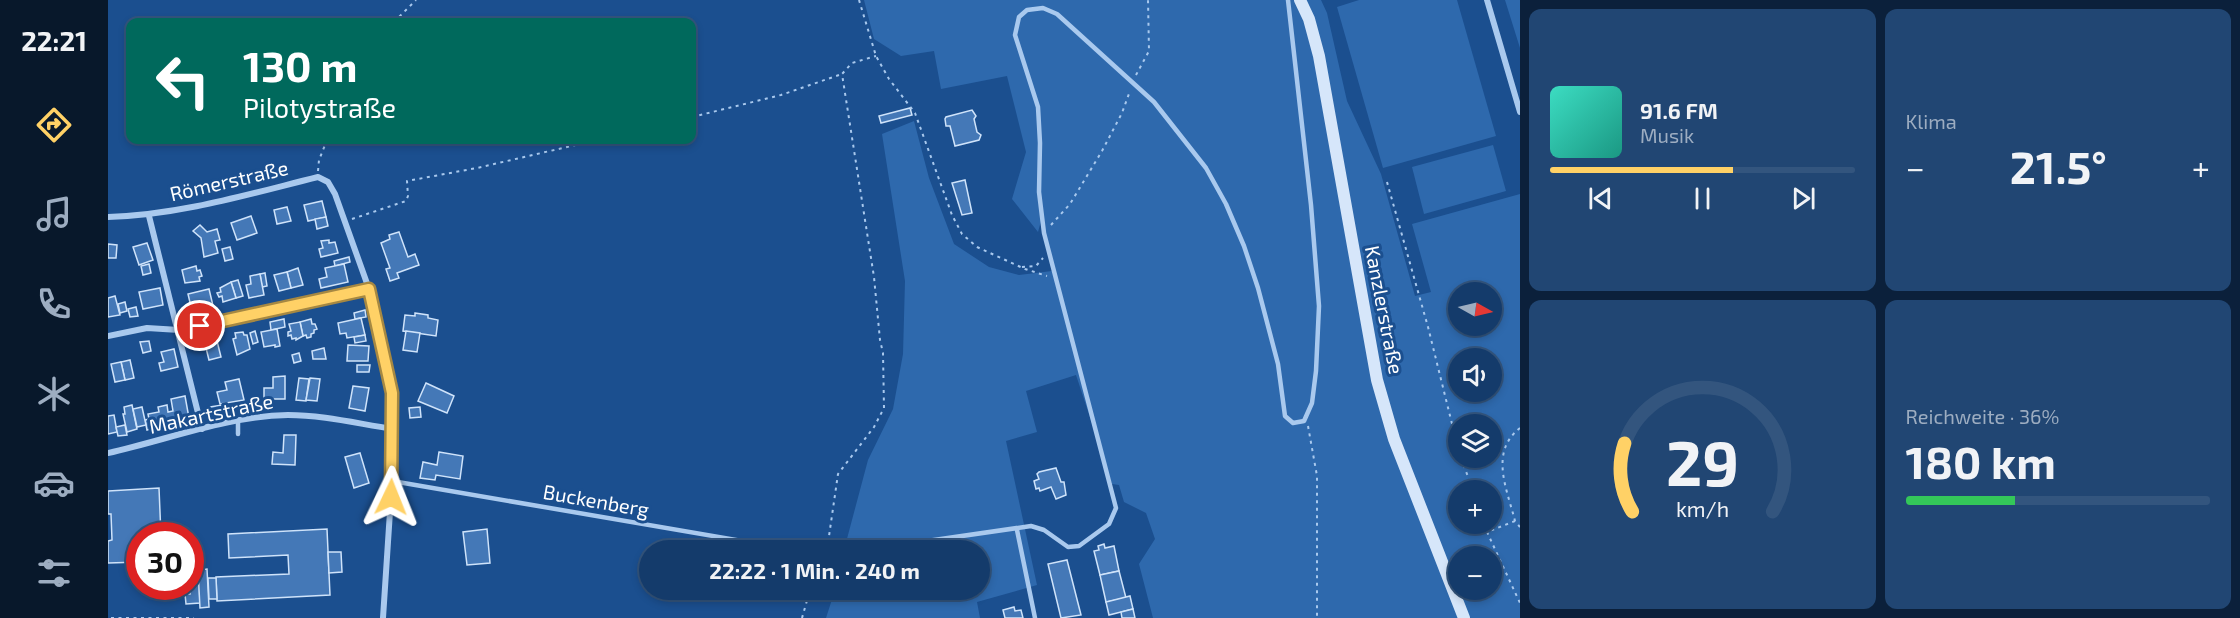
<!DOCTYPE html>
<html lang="de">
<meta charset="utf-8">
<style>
:root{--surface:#143b6b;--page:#214673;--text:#f1f3f6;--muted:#9dadc1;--line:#33557e;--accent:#ffd166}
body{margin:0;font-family:"Exo 2",sans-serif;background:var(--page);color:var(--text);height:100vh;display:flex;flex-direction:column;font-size:22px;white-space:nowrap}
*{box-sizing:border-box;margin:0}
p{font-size:20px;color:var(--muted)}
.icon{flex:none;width:33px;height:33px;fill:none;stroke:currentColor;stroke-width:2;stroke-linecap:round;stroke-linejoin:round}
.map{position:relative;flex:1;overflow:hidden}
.panel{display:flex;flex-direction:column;gap:9px;padding:9px;background:#0b203b;width:720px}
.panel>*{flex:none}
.guide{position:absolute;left:18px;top:18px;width:570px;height:126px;border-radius:12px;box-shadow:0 3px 9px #0003,0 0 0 2px var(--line);background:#00695c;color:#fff;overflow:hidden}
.needle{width:39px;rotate:98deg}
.controls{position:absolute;left:1340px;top:282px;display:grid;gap:12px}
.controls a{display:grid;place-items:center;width:54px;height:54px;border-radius:50%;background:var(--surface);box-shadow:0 3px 9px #0003,0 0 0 2px var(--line);font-size:30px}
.speed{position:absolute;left:18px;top:522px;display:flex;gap:12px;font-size:30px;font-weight:700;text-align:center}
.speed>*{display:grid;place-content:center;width:78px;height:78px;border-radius:50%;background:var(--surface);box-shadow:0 3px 9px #0003,0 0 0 2px var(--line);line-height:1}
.speed .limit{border:9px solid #d22;background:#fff;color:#111}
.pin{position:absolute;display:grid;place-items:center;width:51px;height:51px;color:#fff;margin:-26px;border:3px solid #fff;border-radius:50%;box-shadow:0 2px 6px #0007}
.me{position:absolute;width:66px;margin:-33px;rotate:2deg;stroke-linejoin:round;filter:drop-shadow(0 0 4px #0008)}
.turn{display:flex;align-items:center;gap:21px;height:126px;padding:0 18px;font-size:27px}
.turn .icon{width:78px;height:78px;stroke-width:2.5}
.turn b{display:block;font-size:42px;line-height:51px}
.big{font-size:45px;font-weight:700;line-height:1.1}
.panel .widget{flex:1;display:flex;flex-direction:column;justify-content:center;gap:9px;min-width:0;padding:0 21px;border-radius:12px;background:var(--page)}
.panel .dial{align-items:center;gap:0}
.dial svg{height:156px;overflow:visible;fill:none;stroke:var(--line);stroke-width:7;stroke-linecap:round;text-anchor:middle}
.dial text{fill:var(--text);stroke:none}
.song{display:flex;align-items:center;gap:18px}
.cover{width:72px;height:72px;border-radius:9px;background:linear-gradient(135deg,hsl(170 70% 55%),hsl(170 70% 35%))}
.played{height:6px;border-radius:3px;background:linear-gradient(90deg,var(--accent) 60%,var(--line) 60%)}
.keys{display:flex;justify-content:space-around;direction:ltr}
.heat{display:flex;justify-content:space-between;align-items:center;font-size:33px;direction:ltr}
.charge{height:9px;border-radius:4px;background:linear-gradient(90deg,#34c759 36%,var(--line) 0)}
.panel .tiles{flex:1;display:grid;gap:9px;grid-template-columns:repeat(2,1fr)}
.trip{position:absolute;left:531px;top:540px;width:351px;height:60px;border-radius:30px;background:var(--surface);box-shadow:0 3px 9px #0003,0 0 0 2px var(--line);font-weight:700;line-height:60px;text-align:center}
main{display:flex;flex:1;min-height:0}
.dock{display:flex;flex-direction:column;width:108px;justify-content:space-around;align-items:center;background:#08182b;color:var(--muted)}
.dock .icon{width:42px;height:42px}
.dock .selected{color:var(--accent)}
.dock b{font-size:27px;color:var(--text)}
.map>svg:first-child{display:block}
.green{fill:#2e69ad;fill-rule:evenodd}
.building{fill:#4478b7;stroke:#cfe3fa;stroke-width:1.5}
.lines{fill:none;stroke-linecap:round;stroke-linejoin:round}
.path{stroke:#a9c9ee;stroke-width:2;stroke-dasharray:3 4.5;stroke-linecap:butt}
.lane{stroke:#a9c9ee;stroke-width:4.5}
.street{stroke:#a9c9ee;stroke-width:6}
.secondary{stroke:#d6e6fa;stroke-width:12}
.route-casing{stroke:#a68842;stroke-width:15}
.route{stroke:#ffd166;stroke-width:10}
.labels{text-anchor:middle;stroke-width:6;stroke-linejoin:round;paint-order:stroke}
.street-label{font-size:20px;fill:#fff;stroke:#1b4f8f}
</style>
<main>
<nav class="dock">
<b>22:21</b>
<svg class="icon selected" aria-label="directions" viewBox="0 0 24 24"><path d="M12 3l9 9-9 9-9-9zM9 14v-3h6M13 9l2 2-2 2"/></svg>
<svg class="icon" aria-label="music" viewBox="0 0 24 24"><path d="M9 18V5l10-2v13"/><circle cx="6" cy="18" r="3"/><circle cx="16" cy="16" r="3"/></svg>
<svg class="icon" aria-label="phone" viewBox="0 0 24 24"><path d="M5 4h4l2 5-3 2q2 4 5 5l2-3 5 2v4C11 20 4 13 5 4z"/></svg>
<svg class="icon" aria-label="climate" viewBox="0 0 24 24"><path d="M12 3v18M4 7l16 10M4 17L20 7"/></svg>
<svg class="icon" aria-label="car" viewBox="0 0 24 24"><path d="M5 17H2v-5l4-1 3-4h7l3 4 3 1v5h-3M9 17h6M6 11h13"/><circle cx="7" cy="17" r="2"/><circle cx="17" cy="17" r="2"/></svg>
<svg class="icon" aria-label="filters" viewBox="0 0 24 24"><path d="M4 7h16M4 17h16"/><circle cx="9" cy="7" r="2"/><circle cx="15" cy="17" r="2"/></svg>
</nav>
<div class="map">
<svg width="1412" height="618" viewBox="0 0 1412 618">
<rect width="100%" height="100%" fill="#1b4f8f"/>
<g class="green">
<path d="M756,0H1213L1219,13L1239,101L1273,174L1307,296L1323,292L1304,224L1412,194V618H1045L1031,564L1047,539L1038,513L1016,502L1011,485L1004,484L968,375L918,391L929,432L898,441L929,585L869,602L872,618H718L727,590H872V550H736L760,460L785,409L795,354L797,281L774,134L806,121L821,178L846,244L881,267L911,275L944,271L933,221L930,232L904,199L918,152L899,76L833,89L826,51L793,56L766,39ZM1350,292H1383V326H1350ZM1350,358H1383V392H1350ZM1350,424H1383V458H1350ZM1350,490H1383V524H1350ZM1350,556H1383V590H1350Z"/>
<polygon points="1251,0 1349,0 1388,136 1275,168 1229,7"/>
<polygon points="1397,0 1412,0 1412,48"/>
<polygon points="1385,145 1398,191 1316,214 1304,167"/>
</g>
<g class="building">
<polygon points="802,108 804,115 773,123 771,116"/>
<polygon points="864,110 868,116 866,119 869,132 873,135 871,140 847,146 842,126 838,126 837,119 838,117"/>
<polygon points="857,180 864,213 854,215 844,183"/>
<polygon points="214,201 218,217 200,221 196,205"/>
<polygon points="179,207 183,221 169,224 166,210"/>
<polygon points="143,216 149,233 129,240 123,223"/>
<polygon points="218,217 220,226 209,229 207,219"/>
<polygon points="92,225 99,232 109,229 112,240 107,241 110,253 96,257 93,238 85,231"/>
<polygon points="291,232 300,257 307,254 311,265 289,273 291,278 282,281 278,269 282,268 273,243 282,239 281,235"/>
<polygon points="221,240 221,243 227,242 230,253 213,257 211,249 215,248 213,241"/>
<polygon points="39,243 45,260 31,265 25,247"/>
<polygon points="0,244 9,245 8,258 0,258"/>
<polygon points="122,247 125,259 117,261 114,249"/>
<polygon points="241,257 242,262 227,266 226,261"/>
<polygon points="41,264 43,273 35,275 33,266"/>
<polygon points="236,264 240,282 213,288 211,279 219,277 217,268"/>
<polygon points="88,266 89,271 92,270 94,276 91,277 92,281 77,283 74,270"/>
<polygon points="190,268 195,285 183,288 179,272"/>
<polygon points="179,272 183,288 171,291 166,275"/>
<polygon points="157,273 159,286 154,287 152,274"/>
<polygon points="152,274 156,295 141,298 138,285 143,284 142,276"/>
<polygon points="130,280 135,296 128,298 123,282"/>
<polygon points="123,282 128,298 115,302 114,296 111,297 109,293 113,292 112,288"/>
<polygon points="52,288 55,305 35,309 31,292"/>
<polygon points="101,289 106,310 85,315 80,294"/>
<polygon points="7,296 12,315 0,317 0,298"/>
<polygon points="17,302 19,311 12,313 10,304"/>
<polygon points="28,307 30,316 22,317 20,309"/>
<polygon points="257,310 258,317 247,319 246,313"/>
<polygon points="307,313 320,315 320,318 330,320 328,336 295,331 297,315 307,316"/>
<polygon points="253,318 257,335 239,338 238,333 232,334 230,323"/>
<polygon points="176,319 177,327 163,330 162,322"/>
<polygon points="203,319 204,324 207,324 209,329 206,330 206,333 203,334 203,337 199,338 198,335 195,336 192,322"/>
<polygon points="192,322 195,336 188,340 188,338 184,339 183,335 180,336 180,332 183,331 181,324"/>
<polygon points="169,329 172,346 167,347 167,345 156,347 153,332"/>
<polygon points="147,331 150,342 145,344 142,333"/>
<polygon points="298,331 312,333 309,352 295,350"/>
<polygon points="135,332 136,335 139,335 142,349 129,355 125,339 128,338 127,333"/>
<polygon points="257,335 258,341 247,343 246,337"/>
<polygon points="41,341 43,351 35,353 32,342"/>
<polygon points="109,341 113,357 101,360 97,344"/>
<polygon points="240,345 261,346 260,361 239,361"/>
<polygon points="216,348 218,359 205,359 204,351"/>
<polygon points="66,349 70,367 53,371 51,363 56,362 53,352"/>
<polygon points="191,353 193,361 186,363 184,355"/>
<polygon points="22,360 26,378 17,380 13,362"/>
<polygon points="13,362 17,380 7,382 3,364"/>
<polygon points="249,365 262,365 261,372 249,372"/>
<polygon points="177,376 177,399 156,399 156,388 165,388 165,377"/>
<polygon points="191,378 201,379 198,401 188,400"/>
<polygon points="202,378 212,379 209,401 198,400"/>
<polygon points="131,379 136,400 112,404 109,392 119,390 117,382"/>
<polygon points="318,383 346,396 339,413 310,401"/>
<polygon points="245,386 261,388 257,411 241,408"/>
<polygon points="77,396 81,418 39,430 37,420 41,419 40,414 51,412 50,407 59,405 60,412 65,411 63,399"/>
<polygon points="24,405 29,429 19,432 15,414 17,414 16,407"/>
<polygon points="114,405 115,413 103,416 101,407"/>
<polygon points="34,407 38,425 29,427 25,409"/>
<polygon points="312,407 313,417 302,418 301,408"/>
<polygon points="6,415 9,432 0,434 0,416"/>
<polygon points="17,425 19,435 10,436 8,427"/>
<polygon points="176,435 188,435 187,465 164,464 165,452 175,453"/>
<polygon points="331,452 355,456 352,479 328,475 327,480 312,478 315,462 329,465"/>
<polygon points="252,453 261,483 246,488 237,457"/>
<polygon points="948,468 953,482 956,482 958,495 948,499 943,487 932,491 931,488 928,489 926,481 931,479 929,474 931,472"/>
<polygon points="51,488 53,536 32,536 32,562 0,563 0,541 4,540 3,514 0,514 0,491"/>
<polygon points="219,529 222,595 109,601 108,577 181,574 180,555 121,558 120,534"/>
<polygon points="379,529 382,563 359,565 355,532"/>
<polygon points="996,544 997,548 1006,546 1011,571 992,575 986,551 991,550 990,546"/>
<polygon points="220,552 233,552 234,572 221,573"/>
<polygon points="959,560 973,615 953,618 940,564"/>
<polygon points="82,561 90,561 92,603 78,604 77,594 82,594"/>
<polygon points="99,569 101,607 92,608 90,570"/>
<polygon points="1011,571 1018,598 998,602 992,575"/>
<polygon points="100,578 108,578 109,599 101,599"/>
<polygon points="1022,596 1025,609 1001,615 998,602"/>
<polygon points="906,607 907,611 913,610 915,618 897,618 895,610"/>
<polygon points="1025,609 1027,618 1014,618 1013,612"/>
</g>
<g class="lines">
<g class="path">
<polyline points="751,0 768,56 781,79 807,113 844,215 854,234 869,247 917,269 939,276"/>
<polyline points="286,22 308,0"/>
<polyline points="1028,75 1041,51 1040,0"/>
<polyline points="584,117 673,95 734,74"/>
<polyline points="210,171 211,160 219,140"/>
<polyline points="1279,182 1320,327 1350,448"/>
<polyline points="244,219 298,201 300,196 299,181 369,168 489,140"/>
<polyline points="943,225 962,204 994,151 1014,113 1022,91"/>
<polyline points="914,267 928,266 935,258"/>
<polyline points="1200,426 1209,476 1209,618"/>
<path d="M1412,428C1381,452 1399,489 1407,521L1412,527"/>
<polyline points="1353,458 1365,490"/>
<polyline points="1407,521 1379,532 1412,603"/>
<polyline points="1376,524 1379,532"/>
<polyline points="719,550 730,474 766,427 776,408 775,353 772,340 766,277 734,74 744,63 768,56"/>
<polyline points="3,618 86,618"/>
<polyline points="694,618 702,590"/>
</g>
<g class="lane">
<polyline points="130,434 130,421"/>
<polyline points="284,481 687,550"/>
<polyline points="909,530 927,618"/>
<polyline points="757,550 923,526 936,530 960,547 971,546 1001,524 1008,508 936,233 931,192 932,143 930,107 907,35 911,17 919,10 935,8 949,14 1046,102 1098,168 1118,204 1136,246 1150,288 1170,364 1177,416 1185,423 1196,421 1204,403 1208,371 1211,306 1203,205 1180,0"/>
</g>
<g class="street">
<polyline points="1379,0 1412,112"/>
<polyline points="41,216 94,429"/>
<path d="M0,217C72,215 141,194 210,177L220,182L227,194L261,289L284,393V481L275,618"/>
<polyline points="0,336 39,328 71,330 261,289"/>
<path d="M0,453C59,440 119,416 180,415C215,415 251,424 285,429"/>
</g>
<polyline class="secondary" points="1192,0 1201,19 1211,56 1269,380 1286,439 1356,618"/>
</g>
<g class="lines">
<defs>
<polyline id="route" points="92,326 261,289 284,393 283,497"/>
</defs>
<use href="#route" class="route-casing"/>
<use href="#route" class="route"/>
</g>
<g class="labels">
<g class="street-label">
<text transform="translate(121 181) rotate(-13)" y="7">Römerstraße</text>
<text transform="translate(1276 310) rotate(79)" y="7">Kanzlerstraße</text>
<text transform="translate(103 414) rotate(-12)" y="7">Makartstraße</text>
<text transform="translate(488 501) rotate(10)" y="7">Buckenberg</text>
</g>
</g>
</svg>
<div class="controls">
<a><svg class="needle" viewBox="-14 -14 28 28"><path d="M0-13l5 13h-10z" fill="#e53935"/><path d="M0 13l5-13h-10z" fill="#9dadc1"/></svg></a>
<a><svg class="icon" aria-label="sound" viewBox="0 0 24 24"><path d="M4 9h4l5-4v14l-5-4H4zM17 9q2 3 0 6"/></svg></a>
<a><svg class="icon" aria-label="layers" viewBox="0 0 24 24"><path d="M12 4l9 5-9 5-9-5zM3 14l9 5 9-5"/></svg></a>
<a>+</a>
<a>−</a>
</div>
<div class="speed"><div class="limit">30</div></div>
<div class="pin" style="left:92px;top:326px;background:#d93025"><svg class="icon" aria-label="arrive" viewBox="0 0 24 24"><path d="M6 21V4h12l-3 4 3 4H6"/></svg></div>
<svg class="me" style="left:283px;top:497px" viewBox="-20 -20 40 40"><path d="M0-17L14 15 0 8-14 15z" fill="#ffd166" stroke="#fff" stroke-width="4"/></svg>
<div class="trip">22:22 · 1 Min. · 240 m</div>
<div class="guide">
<div class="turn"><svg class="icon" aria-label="left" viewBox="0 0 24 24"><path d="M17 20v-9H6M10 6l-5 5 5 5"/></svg><div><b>130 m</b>Pilotystraße</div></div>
</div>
</div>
<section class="panel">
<div class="tiles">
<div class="widget">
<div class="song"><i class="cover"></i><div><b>91.6 FM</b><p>Musik</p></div></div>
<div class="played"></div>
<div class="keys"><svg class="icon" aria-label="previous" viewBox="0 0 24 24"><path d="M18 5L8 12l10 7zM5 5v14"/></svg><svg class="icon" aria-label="pause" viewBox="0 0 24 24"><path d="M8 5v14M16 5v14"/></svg><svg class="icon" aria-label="next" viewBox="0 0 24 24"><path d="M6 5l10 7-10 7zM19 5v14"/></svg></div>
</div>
<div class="widget"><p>Klima</p>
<div class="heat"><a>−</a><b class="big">21.5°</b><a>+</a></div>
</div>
<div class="widget dial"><svg viewBox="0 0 100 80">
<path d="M14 69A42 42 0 1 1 86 69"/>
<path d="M14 69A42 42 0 0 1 10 34" stroke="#ffd166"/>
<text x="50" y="56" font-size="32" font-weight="700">29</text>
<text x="50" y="72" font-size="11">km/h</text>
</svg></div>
<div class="widget"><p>Reichweite · 36%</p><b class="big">180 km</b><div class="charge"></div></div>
</div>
</section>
</main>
